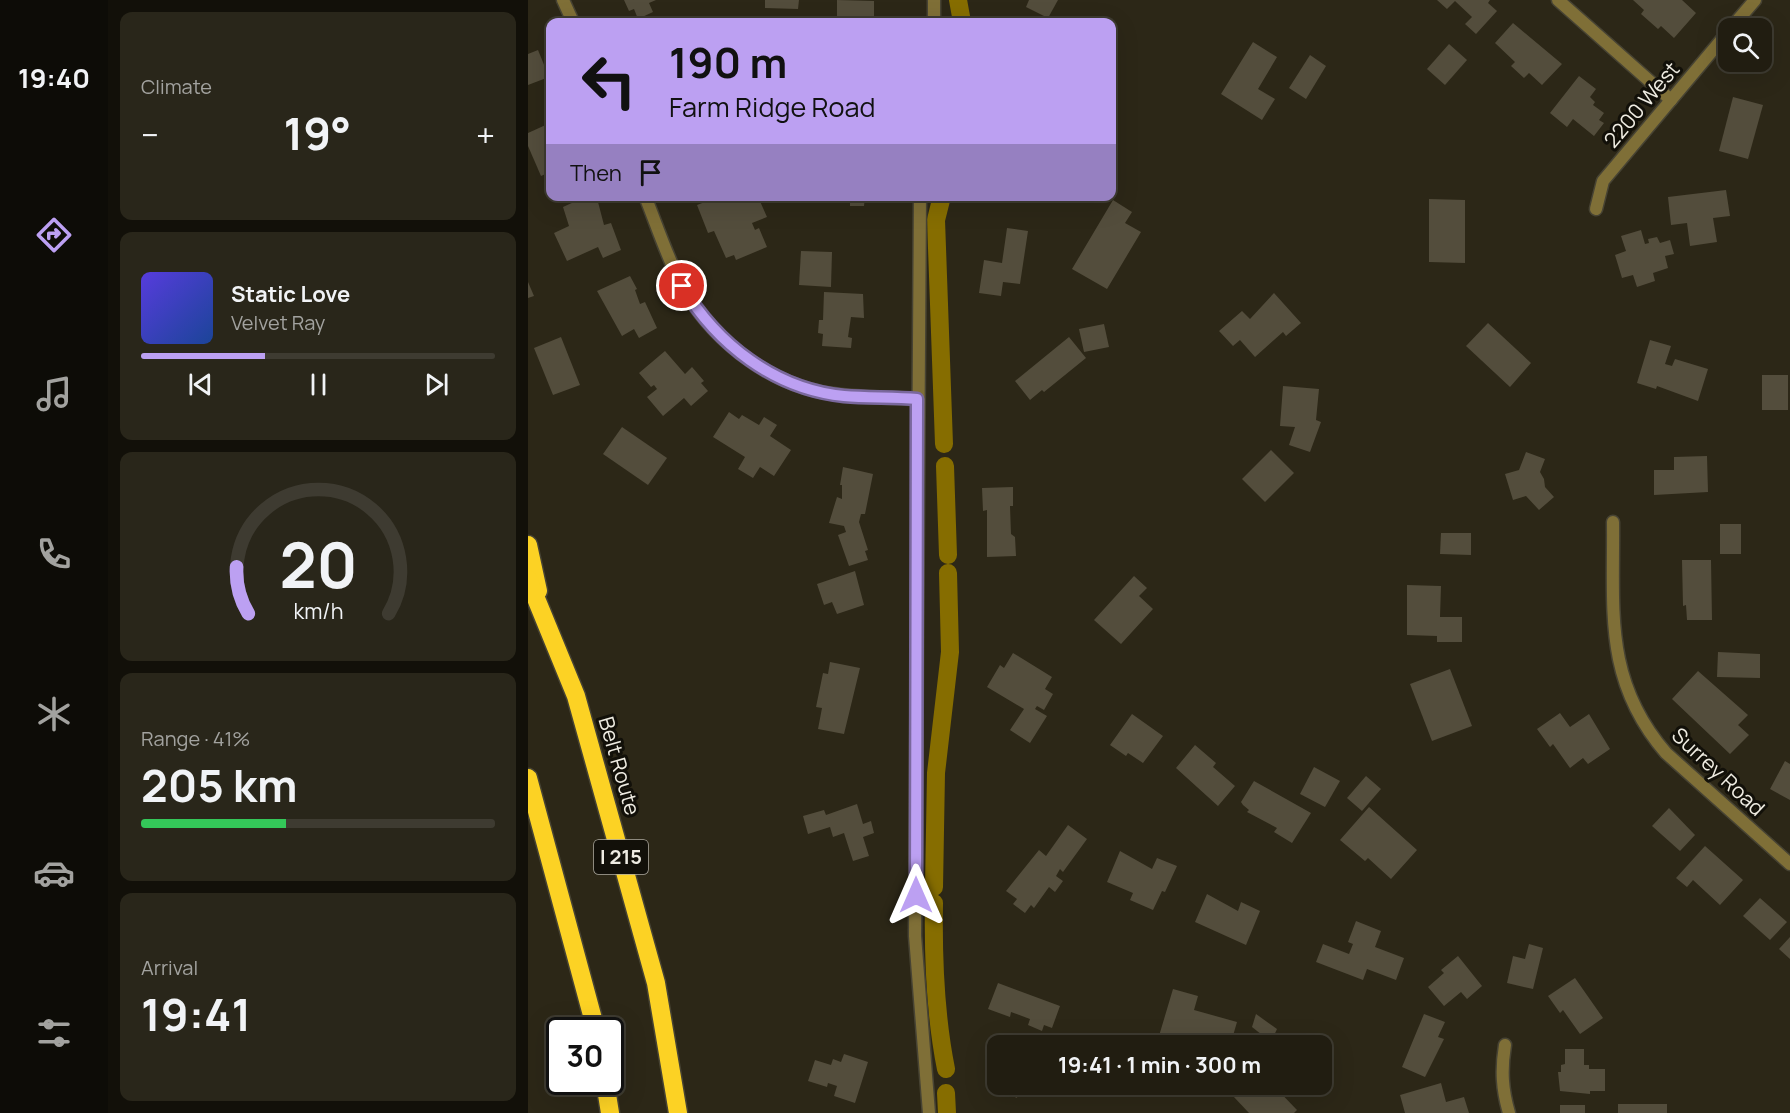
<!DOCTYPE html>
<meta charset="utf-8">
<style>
:root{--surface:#211d11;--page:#29261a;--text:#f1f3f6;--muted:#a2a29f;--line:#3e3b31;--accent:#bca0f2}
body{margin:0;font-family:Manrope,sans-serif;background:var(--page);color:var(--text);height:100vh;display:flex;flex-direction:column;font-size:22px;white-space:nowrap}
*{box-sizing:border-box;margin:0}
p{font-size:20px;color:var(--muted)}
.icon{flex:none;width:33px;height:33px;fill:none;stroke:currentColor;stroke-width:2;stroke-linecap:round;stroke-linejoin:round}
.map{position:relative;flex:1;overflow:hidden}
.side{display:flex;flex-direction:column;gap:12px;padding:12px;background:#121009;width:420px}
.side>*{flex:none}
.hud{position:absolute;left:18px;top:18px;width:570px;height:183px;border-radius:12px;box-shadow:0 6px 24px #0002,0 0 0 2px var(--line);background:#bca0f2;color:#111;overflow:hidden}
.buttons{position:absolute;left:1190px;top:18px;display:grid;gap:12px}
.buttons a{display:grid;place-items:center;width:54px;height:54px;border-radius:12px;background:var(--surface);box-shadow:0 6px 24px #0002,0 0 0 2px var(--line);font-size:30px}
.speed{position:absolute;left:18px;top:1017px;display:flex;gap:12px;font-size:30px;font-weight:700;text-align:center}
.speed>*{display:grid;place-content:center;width:78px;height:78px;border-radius:50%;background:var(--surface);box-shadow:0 6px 24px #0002,0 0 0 2px var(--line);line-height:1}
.speed .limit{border:3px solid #111;border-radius:9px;background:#fff;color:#111}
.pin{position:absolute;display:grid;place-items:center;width:51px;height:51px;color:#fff;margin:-26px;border:3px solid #fff;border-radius:50%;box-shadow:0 2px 6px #0007}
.me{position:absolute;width:66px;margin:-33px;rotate:0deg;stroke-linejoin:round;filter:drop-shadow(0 0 4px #0008)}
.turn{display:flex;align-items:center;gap:21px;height:126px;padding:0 24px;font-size:27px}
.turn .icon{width:78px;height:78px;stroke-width:2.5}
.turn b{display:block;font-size:42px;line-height:51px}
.then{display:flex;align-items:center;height:57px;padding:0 24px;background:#0003;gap:12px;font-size:22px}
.big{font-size:45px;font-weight:700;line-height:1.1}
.side .tile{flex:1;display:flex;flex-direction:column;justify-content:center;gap:9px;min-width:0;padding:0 21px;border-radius:12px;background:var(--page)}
.side .dial{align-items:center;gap:0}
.dial svg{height:156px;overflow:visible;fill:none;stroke:var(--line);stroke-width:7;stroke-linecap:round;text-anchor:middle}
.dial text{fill:var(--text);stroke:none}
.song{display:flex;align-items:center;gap:18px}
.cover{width:72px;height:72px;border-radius:9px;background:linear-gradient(135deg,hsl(250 70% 55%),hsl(220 70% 35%))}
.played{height:6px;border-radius:3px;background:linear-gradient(90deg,var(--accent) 35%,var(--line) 35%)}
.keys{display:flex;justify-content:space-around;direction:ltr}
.heat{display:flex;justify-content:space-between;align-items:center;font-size:33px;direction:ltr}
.charge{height:9px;border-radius:4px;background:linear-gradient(90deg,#34c759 41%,var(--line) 0)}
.trip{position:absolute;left:459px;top:1035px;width:345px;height:60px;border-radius:12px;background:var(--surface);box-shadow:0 6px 24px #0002,0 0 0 2px var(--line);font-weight:700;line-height:60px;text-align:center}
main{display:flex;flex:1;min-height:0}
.tab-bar{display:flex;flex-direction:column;width:108px;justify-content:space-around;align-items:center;background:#0d0c07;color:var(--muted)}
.tab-bar .icon{width:42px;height:42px}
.tab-bar .active{color:var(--accent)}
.tab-bar b{font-size:27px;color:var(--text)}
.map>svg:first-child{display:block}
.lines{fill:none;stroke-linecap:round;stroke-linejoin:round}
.canal{stroke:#866d00;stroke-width:18}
.building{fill:#534d3c}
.minor-casing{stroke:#474333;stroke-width:15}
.motorway-casing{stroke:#474333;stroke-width:21}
.minor{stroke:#7f6f37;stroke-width:12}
.motorway{stroke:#fcd224;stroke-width:18}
.route-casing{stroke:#7a689d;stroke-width:15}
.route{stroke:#bca0f2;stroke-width:10}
.labels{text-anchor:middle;stroke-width:6;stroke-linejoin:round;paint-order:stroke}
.shield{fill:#121009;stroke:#adaaa1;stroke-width:1.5}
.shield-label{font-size:20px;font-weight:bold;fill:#efece2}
.street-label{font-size:21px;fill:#efece2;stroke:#121009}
</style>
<main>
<nav class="tab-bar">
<b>19:40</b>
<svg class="icon active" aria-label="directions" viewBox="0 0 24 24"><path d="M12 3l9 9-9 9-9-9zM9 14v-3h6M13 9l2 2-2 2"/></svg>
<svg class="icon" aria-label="music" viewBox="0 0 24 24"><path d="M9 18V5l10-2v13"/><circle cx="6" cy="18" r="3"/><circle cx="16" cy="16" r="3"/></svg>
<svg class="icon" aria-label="phone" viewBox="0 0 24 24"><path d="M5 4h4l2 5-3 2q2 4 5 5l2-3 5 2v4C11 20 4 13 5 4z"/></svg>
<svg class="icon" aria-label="climate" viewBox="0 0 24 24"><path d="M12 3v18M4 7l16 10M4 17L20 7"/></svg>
<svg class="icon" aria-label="car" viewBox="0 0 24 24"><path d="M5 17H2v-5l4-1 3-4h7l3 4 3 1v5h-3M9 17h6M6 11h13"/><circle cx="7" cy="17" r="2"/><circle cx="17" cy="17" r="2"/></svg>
<svg class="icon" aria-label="filters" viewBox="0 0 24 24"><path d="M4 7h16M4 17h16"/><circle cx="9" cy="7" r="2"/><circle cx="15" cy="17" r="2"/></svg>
</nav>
<section class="side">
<div class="tile"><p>Climate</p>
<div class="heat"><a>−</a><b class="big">19°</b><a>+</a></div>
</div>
<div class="tile">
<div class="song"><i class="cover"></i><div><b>Static Love</b><p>Velvet Ray</p></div></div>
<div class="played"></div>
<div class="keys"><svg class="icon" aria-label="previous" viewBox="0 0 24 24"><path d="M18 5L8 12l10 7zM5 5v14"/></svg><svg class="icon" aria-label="pause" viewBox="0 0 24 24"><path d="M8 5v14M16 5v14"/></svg><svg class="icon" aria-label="next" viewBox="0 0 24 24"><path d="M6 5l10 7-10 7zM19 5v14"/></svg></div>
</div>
<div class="tile dial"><svg viewBox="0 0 100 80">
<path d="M14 69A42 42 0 1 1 86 69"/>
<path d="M14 69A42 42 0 0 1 8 45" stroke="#bca0f2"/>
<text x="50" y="56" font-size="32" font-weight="700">20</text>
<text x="50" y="72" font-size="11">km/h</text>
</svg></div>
<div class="tile"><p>Range · 41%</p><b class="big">205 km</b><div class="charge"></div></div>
<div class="tile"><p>Arrival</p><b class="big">19:41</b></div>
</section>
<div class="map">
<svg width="1262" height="1113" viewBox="0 0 1262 1113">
<rect width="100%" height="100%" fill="#2c2717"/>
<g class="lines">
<g class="canal">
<polyline points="430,0 434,22"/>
<polyline points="414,196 408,220 416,444"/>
<polyline points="417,466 420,555"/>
<polyline points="406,887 408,773 422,652 420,573"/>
<path d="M406,903C405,959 407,1014 418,1069"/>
<polyline points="418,1093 419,1113"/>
</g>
</g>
<g class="building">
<polygon points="96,0 128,0 121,3 125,12 110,19 106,9 101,11"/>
<polygon points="237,0 271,0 270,9 237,8"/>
<polygon points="309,0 346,1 346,22 309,22"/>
<polygon points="501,0 530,0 520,18 498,7"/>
<polygon points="909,0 962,0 960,3 969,11 948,34 937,24 944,17 927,1 919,9"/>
<polygon points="1105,0 1154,0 1168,13 1146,38 1133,26 1130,29 1113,14 1116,10"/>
<polygon points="985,23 1034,64 1014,85 1001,73 996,78 983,66 987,62 967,43"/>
<polygon points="725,42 749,57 730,89 747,99 734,120 693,94"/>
<polygon points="921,44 939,60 917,85 899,69"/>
<polygon points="10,50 21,77 0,85 0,54"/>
<polygon points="782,55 798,66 778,99 761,88"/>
<polygon points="584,72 589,86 584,88"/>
<polygon points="1051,76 1068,89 1062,97 1067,102 1065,105 1076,113 1071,120 1076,123 1066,136 1045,119 1039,127 1022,113"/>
<polygon points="1205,97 1235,105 1220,159 1191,151"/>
<polygon points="22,123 22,172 13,176 0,146 0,133"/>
<polygon points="1198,190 1202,216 1185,218 1189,242 1162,246 1159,223 1143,225 1140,197"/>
<polygon points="59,196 66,196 70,202 76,225 83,223 93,250 75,258 70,247 39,261 26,233 41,226 35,207"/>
<polygon points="180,196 215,196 220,203 231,199 239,217 224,223 227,230 231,228 239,247 208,260 206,255 198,258 186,231 180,233 169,205 182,200"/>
<polygon points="312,196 337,196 336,206 322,206 322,202 312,202"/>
<polygon points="901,199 937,200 937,263 901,262"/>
<polygon points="585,200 604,212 597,223 613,232 579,289 544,269"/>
<polygon points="479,228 500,231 492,284 475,282 473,296 451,293 456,260 474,263"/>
<polygon points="1113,230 1117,244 1121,243 1120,239 1129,237 1132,243 1142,240 1146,254 1137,256 1140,268 1125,273 1127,281 1109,287 1105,275 1094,278 1087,255 1098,251 1093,236"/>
<polygon points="273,251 304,252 303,287 271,285"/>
<polygon points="102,276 109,289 107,290 112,304 117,302 129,328 111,338 106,329 94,336 69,291"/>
<polygon points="0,282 6,296 0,298"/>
<polygon points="296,292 335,294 336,318 323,317 320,337 324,338 323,348 294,346 295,334 290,333 291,320 295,320"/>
<polygon points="746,293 773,323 758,336 755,332 727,357 712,340 705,346 691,331 714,311 722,319"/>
<polygon points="960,323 1003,363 982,387 938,346"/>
<polygon points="576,324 581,347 556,352 551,329"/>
<polygon points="33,337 52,385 25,395 6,348"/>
<polygon points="541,337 558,358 516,392 514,390 502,400 487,381"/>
<polygon points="1122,340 1143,346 1137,364 1144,366 1147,359 1180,369 1170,401 1129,386 1128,389 1109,383"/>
<polygon points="137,351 157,374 164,367 176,381 173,383 180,391 163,406 156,398 135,416 119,397 129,389 126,385 123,387 111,373"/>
<rect x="1234" y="375" width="26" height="35"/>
<polygon points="755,386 791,389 788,420 793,422 782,452 761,445 767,427 752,426"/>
<polygon points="201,412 211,419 214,415 231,425 236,417 249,425 242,436 263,450 246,476 232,467 225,478 210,469 217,457 185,437"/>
<polygon points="94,427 139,458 120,485 75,454"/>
<polygon points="743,450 766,473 737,502 714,479"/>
<polygon points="998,452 1017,459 1012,472 1016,479 1017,487 1026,497 1011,510 998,496 985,500 977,474 991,470"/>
<polygon points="1179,456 1180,492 1126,495 1126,470 1146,470 1146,457"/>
<polygon points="315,467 345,474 337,514 333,514 331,522 340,550 337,551 340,560 321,566 310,535 318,532 316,526 301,523 309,497 314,499 314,485 312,485"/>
<polygon points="485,487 485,506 482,506 483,534 487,537 488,556 459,557 459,510 455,511 454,488"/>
<rect x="1192" y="524" width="21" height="30"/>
<polygon points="913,533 943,533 943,555 912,554"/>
<polygon points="1154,560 1183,560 1184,620 1159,620 1158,605 1155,606"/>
<polygon points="327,571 336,605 309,614 304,602 296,605 289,584"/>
<polygon points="606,576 619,588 611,596 625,609 593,644 566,620"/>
<polygon points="879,585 913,586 912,617 934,617 934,642 909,642 909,636 879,635"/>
<polygon points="1190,652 1232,654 1232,678 1189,677"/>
<polygon points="485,653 524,677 517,689 525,694 516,710 509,706 507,709 519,716 502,743 482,730 496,709 459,687 472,665 476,668"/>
<polygon points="302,662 332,668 316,734 290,729 294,708 288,707 295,673 300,674"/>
<polygon points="922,669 944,726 904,741 882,684"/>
<polygon points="1170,671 1220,715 1210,725 1221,735 1202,754 1144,699"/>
<polygon points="1032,713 1042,727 1061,714 1082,749 1060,764 1055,758 1042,768 1025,744 1022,747 1009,729"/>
<polygon points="604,714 635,736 615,763 600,753 598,756 582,745"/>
<polygon points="667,745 688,763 685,767 707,786 690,806 648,768"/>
<polygon points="1257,761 1262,764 1262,800 1242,789"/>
<polygon points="786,767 812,781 797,807 772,794"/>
<polygon points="838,776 853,789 834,811 819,798"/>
<polygon points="726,781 783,813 764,843 746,832 749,828 719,812 721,810 715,805 713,802"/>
<polygon points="329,804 335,824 343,821 346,833 335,837 341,856 325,861 316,833 305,837 302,827 280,834 275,816 296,810 298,815"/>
<polygon points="841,807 889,850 863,879 840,858 837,861 812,840"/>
<polygon points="1141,808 1167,835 1152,851 1124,826"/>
<polygon points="540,825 559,839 535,872 532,869 528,876 535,881 527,892 521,887 506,908 503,905 497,913 485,904 489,899 478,891 511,850 518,856"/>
<polygon points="1177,846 1215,880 1192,905 1165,880 1159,887 1148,878"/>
<polygon points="592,851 624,869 629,858 649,866 637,892 634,891 625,910 602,900 605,893 579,882"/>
<polygon points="679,894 710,911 713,902 732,911 718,945 667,922"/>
<polygon points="1232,898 1259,922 1242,940 1215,916"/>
<polygon points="828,921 853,931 847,947 876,958 868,980 839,969 835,980 788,962 795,944 821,954 825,944 820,942"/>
<polygon points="1262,937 1262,959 1251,949"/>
<polygon points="1001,944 1015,948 1005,989 979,983 985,956 997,959"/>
<polygon points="930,956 954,986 939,999 933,992 916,1006 900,987 916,973 913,970"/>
<polygon points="1047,978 1075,1018 1052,1034 1035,1010 1032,1013 1020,996"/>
<polygon points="470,983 532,1006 524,1028 516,1025 514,1031 500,1025 502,1019 483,1012 482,1017 460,1009"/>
<polygon points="645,989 670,996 666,1010 709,1022 702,1046 675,1046 676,1042 664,1038 662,1046 628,1046"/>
<polygon points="728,1014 749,1029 743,1042 724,1027"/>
<polygon points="896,1014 917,1022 910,1037 916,1039 897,1077 874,1067"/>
<polygon points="1037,1049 1056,1049 1056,1065 1061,1065 1061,1069 1077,1069 1077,1091 1062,1091 1062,1094 1032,1091 1030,1072 1033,1072 1033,1065 1037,1064"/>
<polygon points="316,1054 340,1062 327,1103 306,1096 309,1086 300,1083 299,1087 280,1081 287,1060 303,1065 305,1059 313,1062"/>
<polygon points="913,1083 918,1102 936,1097 941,1113 877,1113 872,1095"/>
<polygon points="479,1084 509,1084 488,1098"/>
<polygon points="717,1084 744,1084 769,1110 766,1113 721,1113 705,1096"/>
<rect x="1090" y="1104" width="49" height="9"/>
<rect x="1032" y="1105" width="25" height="8"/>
</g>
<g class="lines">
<defs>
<g id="minor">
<polyline points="35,0 45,22"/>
<polyline points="1030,0 1143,100"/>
<polyline points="406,22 406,0"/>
<polyline points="1203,28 1227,0"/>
<path d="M117,196C129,226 139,257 154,286C182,337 235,380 293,392C324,398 357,397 389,399"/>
<polyline points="392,196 387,936 401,1113"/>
<polyline points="1068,209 1075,181 1200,32"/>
<path d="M1085,522C1086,610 1075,680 1138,753L1262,864"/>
<path d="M977,1045C973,1070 974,1089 981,1113"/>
</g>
<g id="motorway">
<polyline points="0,545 10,591"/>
<polyline points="0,579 48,696 128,983 150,1113"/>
<polyline points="0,778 68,1030"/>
<polyline points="77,1082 82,1113"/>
</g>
</defs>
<use href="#minor" class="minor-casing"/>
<use href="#motorway" class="motorway-casing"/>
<use href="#minor" class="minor"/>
<use href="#motorway" class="motorway"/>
</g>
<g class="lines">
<defs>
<path id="route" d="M154,286C189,344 246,389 316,396C340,398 365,397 389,399L388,895"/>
</defs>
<use href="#route" class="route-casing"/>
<use href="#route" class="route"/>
</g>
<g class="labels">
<rect class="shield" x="66" y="840" width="54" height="34" rx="4.5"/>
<g class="shield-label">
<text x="93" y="864">I 215</text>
</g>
<g class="street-label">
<text transform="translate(1114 105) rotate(-50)" y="7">2200 West</text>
<text transform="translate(91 766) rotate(74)" y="7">Belt Route</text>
<text transform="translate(1190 772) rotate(43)" y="7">Surrey Road</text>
</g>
</g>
</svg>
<div class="buttons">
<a><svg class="icon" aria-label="search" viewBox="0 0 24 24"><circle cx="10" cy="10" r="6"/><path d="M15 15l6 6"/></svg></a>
</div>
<div class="speed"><div class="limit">30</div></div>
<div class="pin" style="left:154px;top:286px;background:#d93025"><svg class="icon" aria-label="arrive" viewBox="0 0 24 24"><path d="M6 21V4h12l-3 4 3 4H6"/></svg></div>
<svg class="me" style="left:388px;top:895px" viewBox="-20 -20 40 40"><path d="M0-17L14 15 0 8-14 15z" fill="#bca0f2" stroke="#fff" stroke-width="4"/></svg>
<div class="trip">19:41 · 1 min · 300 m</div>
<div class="hud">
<div class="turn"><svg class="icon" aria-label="left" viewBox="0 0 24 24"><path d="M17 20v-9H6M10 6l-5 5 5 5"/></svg><div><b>190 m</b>Farm Ridge Road</div></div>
<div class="then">Then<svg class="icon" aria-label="arrive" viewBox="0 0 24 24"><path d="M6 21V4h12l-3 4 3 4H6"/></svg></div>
</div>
</div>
</main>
